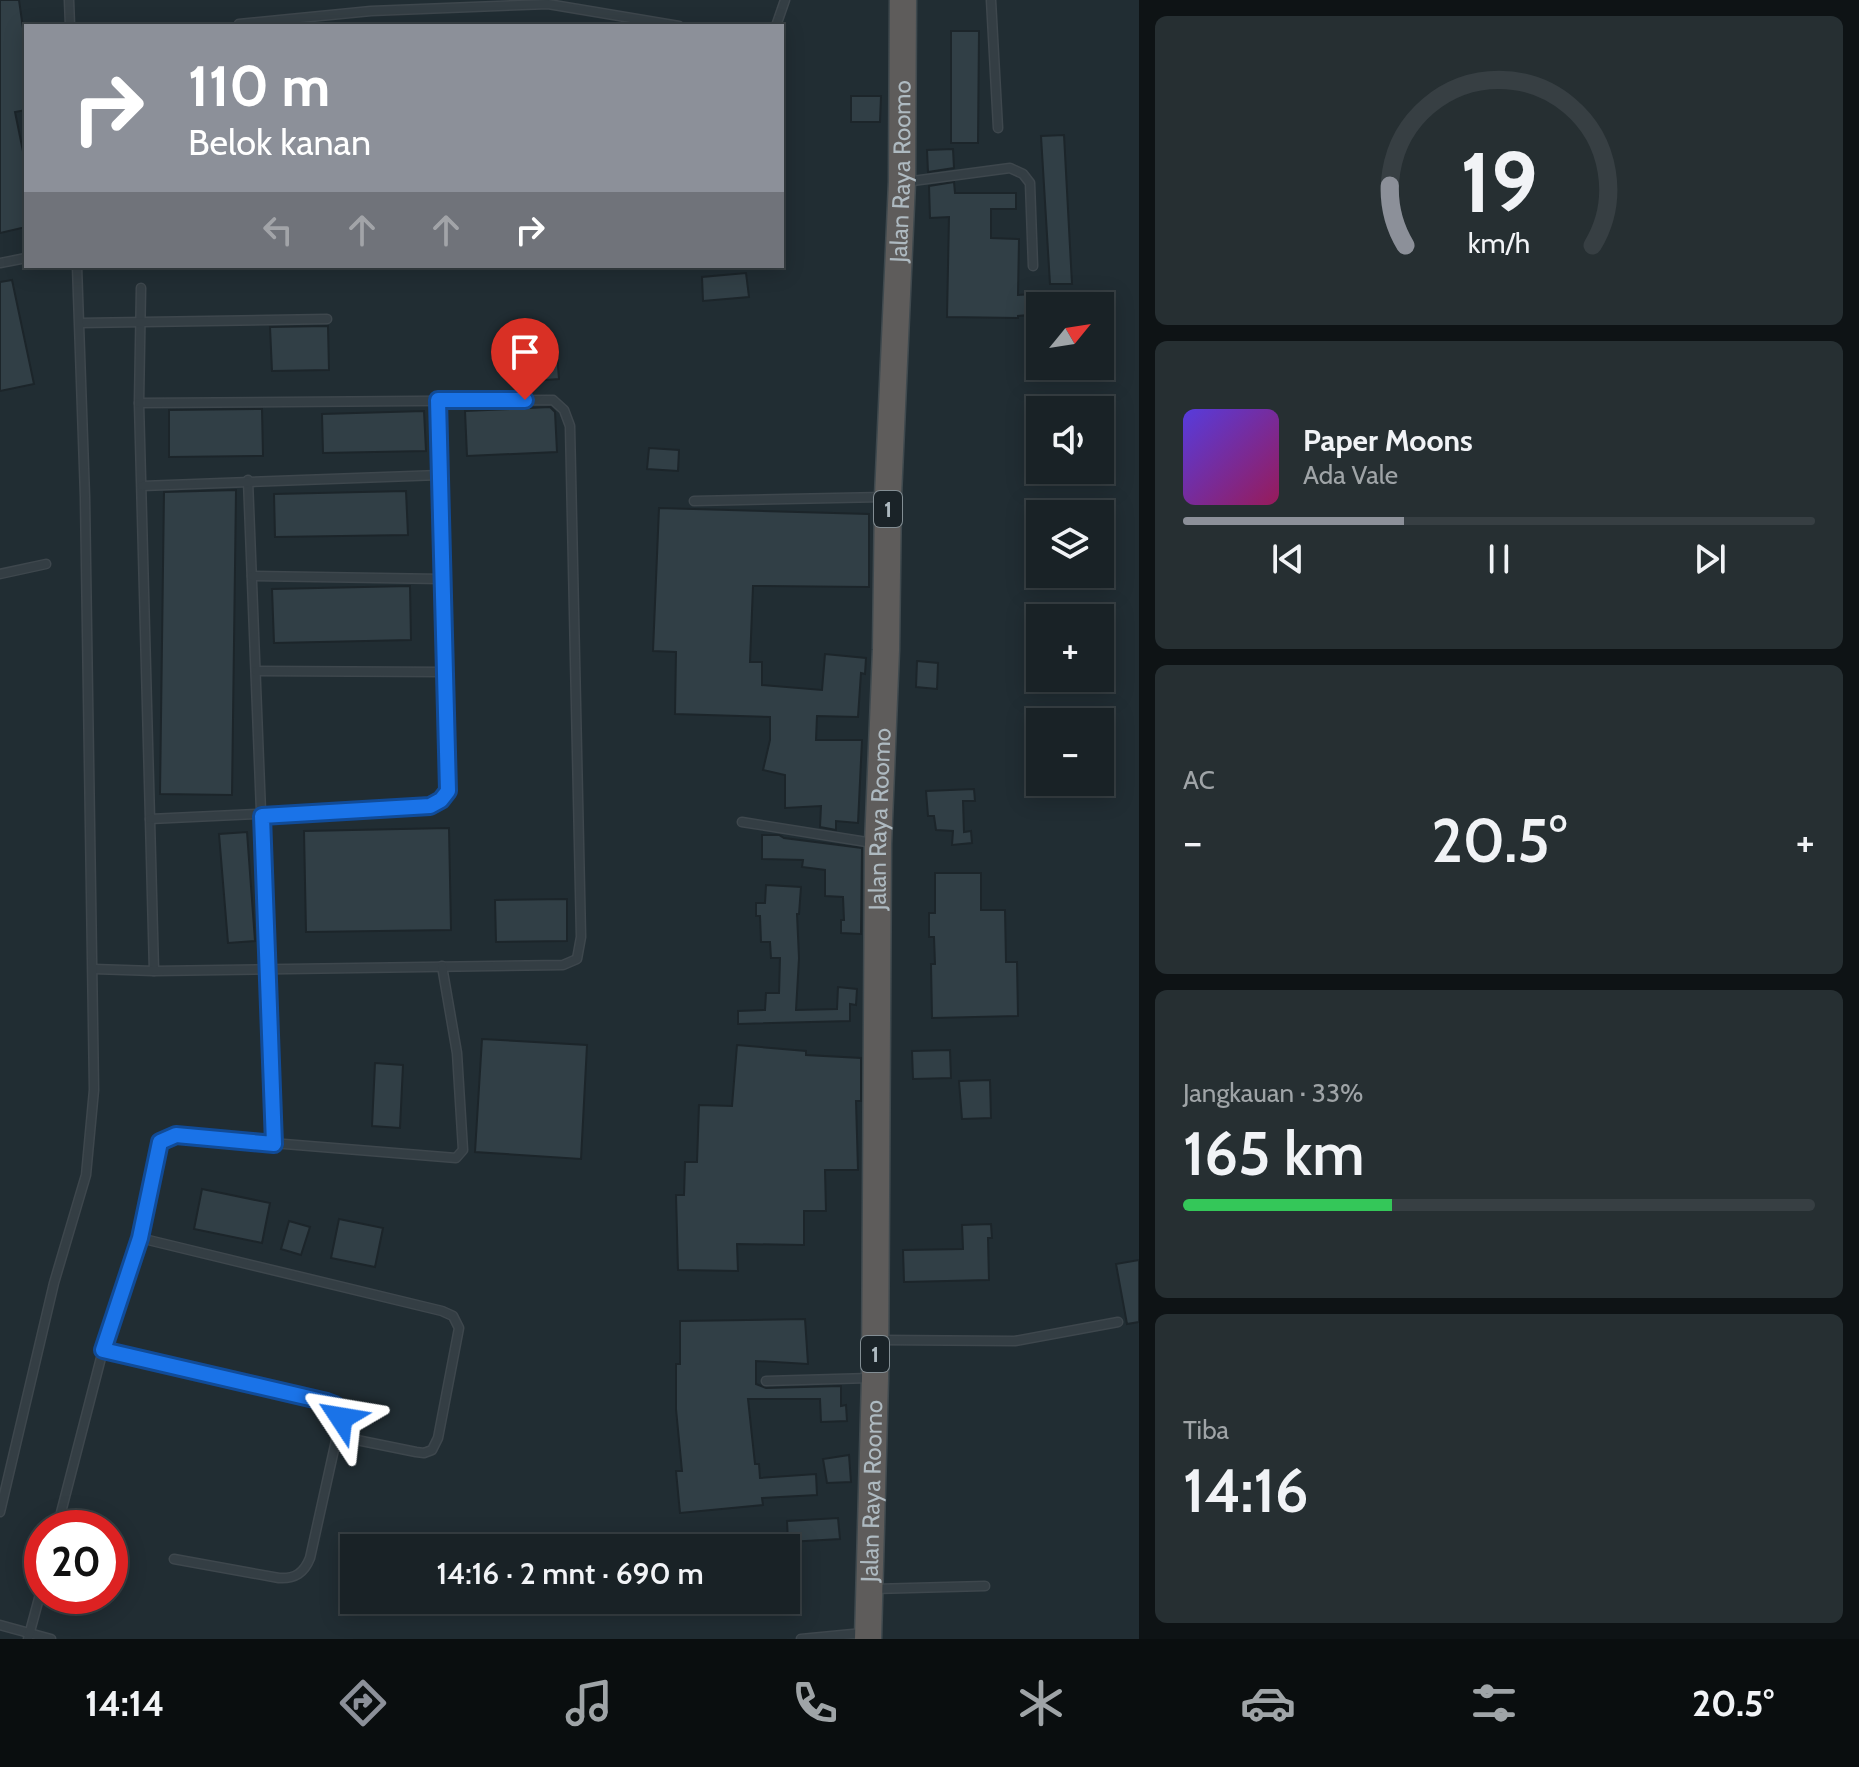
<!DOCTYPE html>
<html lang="id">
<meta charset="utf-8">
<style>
:root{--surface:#192226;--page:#262f32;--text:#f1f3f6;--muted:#9fa4a7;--line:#373f43;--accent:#8c9099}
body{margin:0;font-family:Cabin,sans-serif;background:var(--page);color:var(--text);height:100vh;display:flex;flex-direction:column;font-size:30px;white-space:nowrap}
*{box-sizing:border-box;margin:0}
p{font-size:26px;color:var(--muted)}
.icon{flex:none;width:44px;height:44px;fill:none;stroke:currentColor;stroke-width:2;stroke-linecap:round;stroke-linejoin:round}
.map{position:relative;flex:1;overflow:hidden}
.details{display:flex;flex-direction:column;gap:16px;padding:16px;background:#0e1315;width:720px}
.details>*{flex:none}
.hud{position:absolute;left:24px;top:24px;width:760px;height:244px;border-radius:0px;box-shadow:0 4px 20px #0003,0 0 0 2px var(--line);background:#8c9099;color:#fff;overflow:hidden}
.needle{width:52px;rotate:60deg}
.buttons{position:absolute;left:1026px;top:292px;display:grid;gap:16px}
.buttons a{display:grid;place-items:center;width:88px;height:88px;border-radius:0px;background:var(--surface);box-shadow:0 4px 20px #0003,0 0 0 2px var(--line);font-size:40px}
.speed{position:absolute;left:24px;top:1510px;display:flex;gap:16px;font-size:40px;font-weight:700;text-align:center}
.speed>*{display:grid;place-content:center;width:104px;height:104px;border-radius:50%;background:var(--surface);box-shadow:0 4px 20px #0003,0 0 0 2px var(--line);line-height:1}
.speed .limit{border:12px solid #d22;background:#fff;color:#111}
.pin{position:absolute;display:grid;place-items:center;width:68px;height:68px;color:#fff;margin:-82px -34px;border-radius:50% 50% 50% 0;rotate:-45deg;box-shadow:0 0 8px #0007}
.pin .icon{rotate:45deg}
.me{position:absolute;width:88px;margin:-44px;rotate:303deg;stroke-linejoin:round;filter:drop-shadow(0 0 6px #0008)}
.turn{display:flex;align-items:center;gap:28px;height:168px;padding:0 32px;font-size:36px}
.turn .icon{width:104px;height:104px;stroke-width:2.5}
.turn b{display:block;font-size:56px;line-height:68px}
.lanes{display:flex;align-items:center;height:76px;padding:0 32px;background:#0003;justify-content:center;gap:40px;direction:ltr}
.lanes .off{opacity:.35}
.big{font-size:60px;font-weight:600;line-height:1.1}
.details .tile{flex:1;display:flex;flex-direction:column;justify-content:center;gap:12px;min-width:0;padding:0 28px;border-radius:12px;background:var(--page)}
.details .dial{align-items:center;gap:0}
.dial svg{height:208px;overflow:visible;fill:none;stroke:var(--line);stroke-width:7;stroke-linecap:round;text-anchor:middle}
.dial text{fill:var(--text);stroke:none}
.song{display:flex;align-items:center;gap:24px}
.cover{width:96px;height:96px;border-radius:12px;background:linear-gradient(135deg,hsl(250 70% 55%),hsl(330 70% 35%))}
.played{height:8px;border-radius:4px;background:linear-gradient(90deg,var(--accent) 35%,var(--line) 35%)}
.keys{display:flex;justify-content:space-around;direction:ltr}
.heat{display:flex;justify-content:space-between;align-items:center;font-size:44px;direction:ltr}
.charge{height:12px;border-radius:6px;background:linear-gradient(90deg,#34c759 33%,var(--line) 0)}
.trip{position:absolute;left:340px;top:1534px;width:460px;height:80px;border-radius:0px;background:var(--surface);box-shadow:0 4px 20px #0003,0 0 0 2px var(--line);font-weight:600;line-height:80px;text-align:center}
.tabs{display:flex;height:128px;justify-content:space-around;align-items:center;background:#0a0e0f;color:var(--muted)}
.tabs .icon{width:56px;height:56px}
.tabs .active{color:var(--accent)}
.tabs b{font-size:36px;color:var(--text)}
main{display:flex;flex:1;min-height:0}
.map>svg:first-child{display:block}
.building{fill:#313f46;stroke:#1c252a;stroke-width:2}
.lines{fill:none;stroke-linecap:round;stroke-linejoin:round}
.service-casing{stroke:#3e474d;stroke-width:11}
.trunk-casing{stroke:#3f494e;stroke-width:29}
.service{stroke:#343e44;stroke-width:8}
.trunk{stroke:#5e5c5b;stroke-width:26}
.route-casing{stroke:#114b97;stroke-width:20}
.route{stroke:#1a73e8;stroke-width:14}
.labels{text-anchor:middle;stroke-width:8;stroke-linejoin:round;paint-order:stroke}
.shield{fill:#1a2328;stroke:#828d93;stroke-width:2}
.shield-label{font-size:22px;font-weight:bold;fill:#aebac1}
.street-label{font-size:24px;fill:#aebac1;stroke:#1a2328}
</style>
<main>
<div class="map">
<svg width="1139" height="1639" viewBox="0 0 1139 1639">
<rect width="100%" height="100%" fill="#212d33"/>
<g class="building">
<polygon points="0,0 19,0 26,49 26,110 15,112 26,166 26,227 0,233"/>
<polygon points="951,31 979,31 978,143 951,143"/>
<polygon points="851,96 881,96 880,122 851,122"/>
<polygon points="1064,135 1072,284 1050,284 1041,136"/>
<polygon points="953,149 954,168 928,172 927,150"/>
<polygon points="954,182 955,193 1016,193 1016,209 991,209 991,238 1019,239 1018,295 1049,293 1050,306 1040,306 1040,314 1018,316 1018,318 947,317 949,217 930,218 929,186"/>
<polygon points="746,273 749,297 703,301 702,277"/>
<polygon points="12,280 34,384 0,391 0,282"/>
<polygon points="328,326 329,370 272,371 270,327"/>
<polygon points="557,354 559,379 532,381 530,356"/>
<polygon points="550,407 555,412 557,452 467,456 465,411"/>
<polygon points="262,409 263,456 169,457 169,410"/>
<polygon points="424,411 426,451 323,453 322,414"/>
<polygon points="649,448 679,450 678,471 647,469"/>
<polygon points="236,490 232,795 160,794 164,492"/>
<polygon points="406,491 408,535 275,537 274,494"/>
<polygon points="659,508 869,514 869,587 753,586 750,662 762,662 762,685 822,690 825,654 866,658 865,674 861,673 858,717 817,716 816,740 862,740 858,823 836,821 836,830 820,827 821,806 785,808 785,775 763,770 770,740 770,717 675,714 676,652 653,651"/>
<polygon points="410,586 411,640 274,643 272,589"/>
<polygon points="917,661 938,663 937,689 916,687"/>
<polygon points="974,789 975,801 963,801 964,832 971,831 972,843 952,845 953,831 936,830 934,816 928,816 926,791"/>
<polygon points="449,828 451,930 306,932 304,831"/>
<polygon points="247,832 255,941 228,943 219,834"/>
<polygon points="762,835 779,835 784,838 862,848 861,934 841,933 841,920 844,920 843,897 825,896 825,870 802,867 803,860 762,859"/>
<polygon points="935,873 981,873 981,910 1005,910 1006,962 1017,962 1018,1016 932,1018 931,964 935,964 934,937 929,937 929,913 935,913"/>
<polygon points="766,885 801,887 799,914 797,914 799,958 796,1010 837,1009 838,987 857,989 856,1005 850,1004 850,1021 738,1024 738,1011 765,1010 766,993 779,993 780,958 771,958 770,942 761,942 760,916 756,916 756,903 765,903"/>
<polygon points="567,899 567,941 496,942 495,900"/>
<polygon points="482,1039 587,1045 581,1159 475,1152"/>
<polygon points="737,1045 806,1051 806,1055 861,1058 861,1101 856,1101 858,1170 825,1170 826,1211 804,1211 804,1245 737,1244 738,1271 678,1270 676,1195 684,1195 685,1162 697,1162 699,1105 732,1106"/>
<polygon points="950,1050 951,1078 913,1079 912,1051"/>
<polygon points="375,1063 403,1065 400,1128 372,1126"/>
<polygon points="990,1080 991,1118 962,1119 959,1081"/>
<polygon points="202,1189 270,1203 262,1243 194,1229"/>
<polygon points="339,1219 383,1228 375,1267 331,1258"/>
<polygon points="289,1221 310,1227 301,1255 281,1249"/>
<polygon points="991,1224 992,1238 988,1238 989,1280 904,1282 903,1250 963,1249 962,1225"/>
<polygon points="1139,1260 1139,1322 1127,1324 1116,1264"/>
<polygon points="805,1319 808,1364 756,1361 756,1384 766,1388 841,1386 841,1406 846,1405 847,1421 821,1422 820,1399 748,1399 755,1464 759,1464 760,1478 816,1474 817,1495 762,1498 763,1505 680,1513 676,1471 682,1471 676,1409 676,1364 680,1364 680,1321"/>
<polygon points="849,1455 851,1482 827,1483 823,1459"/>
<polygon points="838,1518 840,1539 788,1542 787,1521"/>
</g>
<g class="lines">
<defs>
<g id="service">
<polyline points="69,0 70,26"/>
<polyline points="991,0 998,128"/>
<polyline points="239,24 371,11 548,4 679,26"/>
<polyline points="776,26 785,0"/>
<polyline points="905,182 1010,168 1023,174 1030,183 1033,266"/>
<polyline points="0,263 26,258"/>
<polyline points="141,288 139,403 154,971"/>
<polyline points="80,323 327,319"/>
<polyline points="248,480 274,1144"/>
<polyline points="142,486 440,475"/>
<polyline points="694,501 884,497"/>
<polyline points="0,574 46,564"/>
<polyline points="252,576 442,579"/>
<polyline points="256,671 445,672"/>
<polyline points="150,819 430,806 441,800 448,791 438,400"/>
<polyline points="742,822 873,843"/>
<polyline points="94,969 154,971 563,965 577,959 581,937 570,426 564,410 553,400 139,403"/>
<path d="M140,1238L442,1311L453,1316L459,1328L438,1438L432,1450L424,1453L416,1452L337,1436L310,1558C304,1573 295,1579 279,1578L174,1559"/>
<polyline points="880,1340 1015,1341 1118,1322"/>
<polyline points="103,1350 327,1402 339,1411 337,1436"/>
<polyline points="766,1381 870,1378"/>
<polyline points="0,1512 54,1283 86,1175 94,1090 85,497 77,266"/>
<polyline points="57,1528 103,1350 140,1238 160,1142 176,1135 456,1158 463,1150 457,1053 442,966"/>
<polyline points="873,1589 985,1586"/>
<polyline points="0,1625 51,1639"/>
<polyline points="28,1639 42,1587"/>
<polyline points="801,1639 863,1633"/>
</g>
<g id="trunk">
<path id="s1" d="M868,1639L875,1378L878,844L886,650L888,496L902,182L903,0"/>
</g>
</defs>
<use href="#service" class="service-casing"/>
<use href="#trunk" class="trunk-casing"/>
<use href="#service" class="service"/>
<use href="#trunk" class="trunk"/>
</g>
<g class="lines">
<defs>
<polyline id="route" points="341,1418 335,1405 327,1402 103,1350 140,1238 160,1142 176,1135 274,1144 262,816 430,806 441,800 448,791 438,400 525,400"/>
</defs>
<use href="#route" class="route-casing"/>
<use href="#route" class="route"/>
</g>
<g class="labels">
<g class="shield">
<rect x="874" y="491" width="28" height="36" rx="6"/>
<rect x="861" y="1336" width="28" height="36" rx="6"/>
</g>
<g class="shield-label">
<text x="888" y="517">1</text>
<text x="875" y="1362">1</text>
</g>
<g class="street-label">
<text dy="8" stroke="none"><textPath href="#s1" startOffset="1468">Jalan Raya Roomo</textPath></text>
<text dy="8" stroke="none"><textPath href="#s1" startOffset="820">Jalan Raya Roomo</textPath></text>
<text dy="8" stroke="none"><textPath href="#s1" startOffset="148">Jalan Raya Roomo</textPath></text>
</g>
</g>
</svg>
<div class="buttons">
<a><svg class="needle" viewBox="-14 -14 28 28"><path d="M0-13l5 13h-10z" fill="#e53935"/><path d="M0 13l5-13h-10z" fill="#9fa4a7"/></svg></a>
<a><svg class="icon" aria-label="sound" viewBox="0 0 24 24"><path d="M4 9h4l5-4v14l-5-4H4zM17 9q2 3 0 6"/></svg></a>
<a><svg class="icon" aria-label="layers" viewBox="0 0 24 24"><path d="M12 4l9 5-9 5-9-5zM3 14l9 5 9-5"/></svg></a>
<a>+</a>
<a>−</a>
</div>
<div class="speed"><div class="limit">20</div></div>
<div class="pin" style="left:525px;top:400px;background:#d93025"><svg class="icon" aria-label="arrive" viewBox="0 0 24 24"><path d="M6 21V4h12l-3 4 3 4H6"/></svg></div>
<svg class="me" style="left:341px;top:1418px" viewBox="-20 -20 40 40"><path d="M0-17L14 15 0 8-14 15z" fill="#1a73e8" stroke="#fff" stroke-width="4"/></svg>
<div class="trip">14:16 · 2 mnt · 690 m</div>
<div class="hud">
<div class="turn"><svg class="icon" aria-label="right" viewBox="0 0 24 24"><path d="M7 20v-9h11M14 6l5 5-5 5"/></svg><div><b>110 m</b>Belok kanan</div></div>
<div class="lanes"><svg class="icon off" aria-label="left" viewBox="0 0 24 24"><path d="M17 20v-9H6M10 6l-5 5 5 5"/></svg><svg class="icon off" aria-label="ahead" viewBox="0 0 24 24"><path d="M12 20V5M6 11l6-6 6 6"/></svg><svg class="icon off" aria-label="ahead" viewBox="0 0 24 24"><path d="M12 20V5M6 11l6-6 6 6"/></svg><svg class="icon" aria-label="right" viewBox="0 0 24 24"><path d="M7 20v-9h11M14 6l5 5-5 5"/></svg></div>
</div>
</div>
<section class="details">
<div class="tile dial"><svg viewBox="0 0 100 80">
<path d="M14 69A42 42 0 1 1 86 69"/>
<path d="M14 69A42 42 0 0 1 8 46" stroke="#8c9099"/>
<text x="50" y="56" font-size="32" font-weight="700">19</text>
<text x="50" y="72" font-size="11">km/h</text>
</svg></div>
<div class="tile">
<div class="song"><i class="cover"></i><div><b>Paper Moons</b><p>Ada Vale</p></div></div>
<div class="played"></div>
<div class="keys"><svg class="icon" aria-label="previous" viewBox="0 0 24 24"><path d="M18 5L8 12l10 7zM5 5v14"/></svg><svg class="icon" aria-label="pause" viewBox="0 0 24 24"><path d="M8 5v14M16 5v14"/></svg><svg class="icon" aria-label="next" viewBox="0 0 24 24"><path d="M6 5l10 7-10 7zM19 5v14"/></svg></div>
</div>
<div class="tile"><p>AC</p>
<div class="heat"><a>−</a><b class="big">20.5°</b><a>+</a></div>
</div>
<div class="tile"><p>Jangkauan · 33%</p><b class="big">165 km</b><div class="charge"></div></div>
<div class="tile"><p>Tiba</p><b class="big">14:16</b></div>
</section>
</main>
<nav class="tabs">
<b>14:14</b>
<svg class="icon active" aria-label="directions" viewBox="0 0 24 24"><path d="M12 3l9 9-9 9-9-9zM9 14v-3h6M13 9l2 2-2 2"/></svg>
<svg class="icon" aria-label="music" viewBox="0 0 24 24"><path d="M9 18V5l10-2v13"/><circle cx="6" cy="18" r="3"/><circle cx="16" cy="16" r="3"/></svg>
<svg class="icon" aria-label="phone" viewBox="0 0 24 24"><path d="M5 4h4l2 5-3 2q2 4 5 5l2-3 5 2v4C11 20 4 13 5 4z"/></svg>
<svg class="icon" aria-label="climate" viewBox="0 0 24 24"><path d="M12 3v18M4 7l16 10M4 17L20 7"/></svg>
<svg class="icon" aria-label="car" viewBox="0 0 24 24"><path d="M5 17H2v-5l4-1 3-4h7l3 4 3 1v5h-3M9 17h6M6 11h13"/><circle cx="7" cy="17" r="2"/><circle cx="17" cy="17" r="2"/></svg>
<svg class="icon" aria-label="filters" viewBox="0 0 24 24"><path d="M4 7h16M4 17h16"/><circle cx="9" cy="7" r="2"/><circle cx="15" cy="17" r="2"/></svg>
<b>20.5°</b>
</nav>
